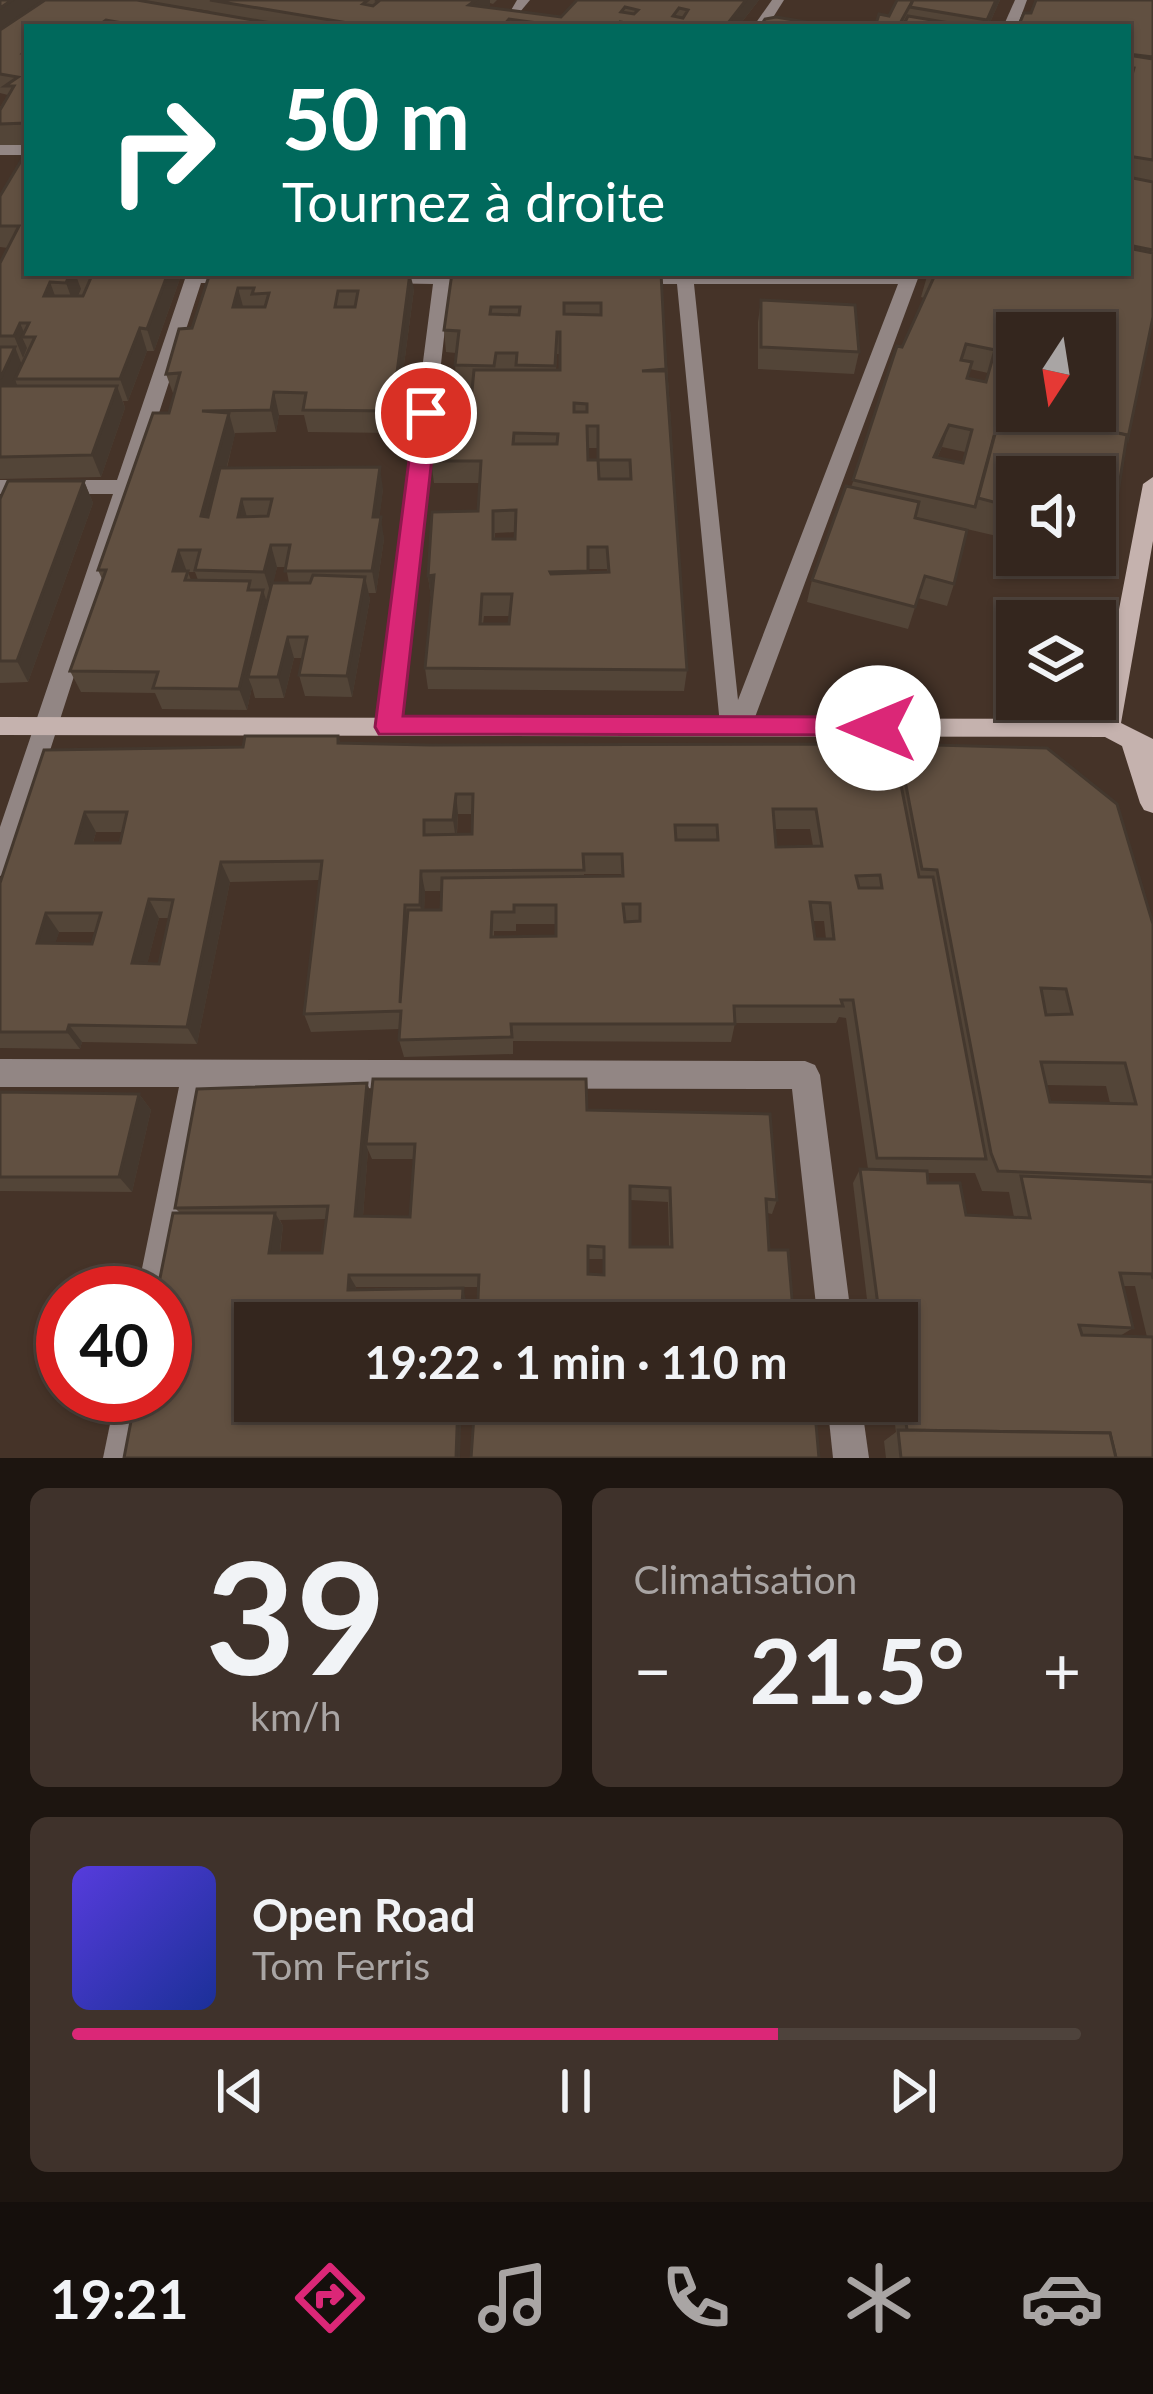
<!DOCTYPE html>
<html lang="fr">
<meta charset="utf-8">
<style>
:root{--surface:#34261e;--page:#3f322b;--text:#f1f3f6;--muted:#a9a5a4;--line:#4e433c;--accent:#db2777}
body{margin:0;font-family:Lato,sans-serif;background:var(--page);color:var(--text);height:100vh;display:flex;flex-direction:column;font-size:45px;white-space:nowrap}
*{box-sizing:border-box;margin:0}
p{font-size:39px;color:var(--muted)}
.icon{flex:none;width:66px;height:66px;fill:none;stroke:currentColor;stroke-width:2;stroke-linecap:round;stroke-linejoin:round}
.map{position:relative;height:1458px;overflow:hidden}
.sheet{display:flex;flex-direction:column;gap:30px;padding:30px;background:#1d1510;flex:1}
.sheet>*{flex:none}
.hud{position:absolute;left:24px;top:24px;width:1107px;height:252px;border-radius:0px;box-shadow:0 3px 9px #0004,0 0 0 3px var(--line);background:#00695c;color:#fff;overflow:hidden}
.needle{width:78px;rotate:192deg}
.tools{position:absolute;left:996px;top:312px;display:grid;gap:24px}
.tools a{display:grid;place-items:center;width:120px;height:120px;border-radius:0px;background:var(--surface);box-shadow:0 3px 9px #0004,0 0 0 3px var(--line);font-size:60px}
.speed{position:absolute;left:36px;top:1266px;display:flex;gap:24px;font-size:60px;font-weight:700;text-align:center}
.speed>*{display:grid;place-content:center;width:156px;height:156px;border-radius:50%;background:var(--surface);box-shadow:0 3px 9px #0004,0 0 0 3px var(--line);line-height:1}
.speed .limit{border:18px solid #d22;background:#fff;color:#111}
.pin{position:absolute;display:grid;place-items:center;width:102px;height:102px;color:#fff;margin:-51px;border:6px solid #fff;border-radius:50%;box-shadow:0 3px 12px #0007}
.me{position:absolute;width:132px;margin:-66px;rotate:270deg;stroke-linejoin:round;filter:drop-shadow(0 0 9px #0008)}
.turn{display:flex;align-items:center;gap:42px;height:252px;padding:0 60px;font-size:54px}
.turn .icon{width:156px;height:156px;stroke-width:2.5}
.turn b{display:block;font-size:84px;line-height:102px}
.big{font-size:90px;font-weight:700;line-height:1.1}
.sheet .card{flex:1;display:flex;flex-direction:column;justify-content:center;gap:18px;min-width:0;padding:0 42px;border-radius:18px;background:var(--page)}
.sheet .dial{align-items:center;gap:0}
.dial b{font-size:156px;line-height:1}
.song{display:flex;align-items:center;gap:36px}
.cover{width:144px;height:144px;border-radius:18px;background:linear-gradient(135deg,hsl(250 70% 55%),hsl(230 70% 35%))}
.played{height:12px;border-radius:6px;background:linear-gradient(90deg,var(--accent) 70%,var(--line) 70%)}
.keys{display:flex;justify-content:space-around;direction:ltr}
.heat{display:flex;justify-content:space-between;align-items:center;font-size:66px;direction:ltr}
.sheet .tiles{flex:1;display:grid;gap:30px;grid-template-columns:1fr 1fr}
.card:last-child{grid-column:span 2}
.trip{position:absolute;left:234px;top:1302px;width:684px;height:120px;border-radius:0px;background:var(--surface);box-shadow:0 3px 9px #0004,0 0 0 3px var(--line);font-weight:700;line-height:120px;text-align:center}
.dock{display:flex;height:192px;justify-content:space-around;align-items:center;background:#150f0c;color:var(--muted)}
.dock .icon{width:84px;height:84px}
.dock .selected{color:var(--accent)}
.dock b{font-size:54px;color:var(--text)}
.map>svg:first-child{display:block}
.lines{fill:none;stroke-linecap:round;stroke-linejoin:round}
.street{fill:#928684;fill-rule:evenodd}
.secondary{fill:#c5b2ae;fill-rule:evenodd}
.wall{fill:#534538;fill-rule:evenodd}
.shaded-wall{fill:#44382e}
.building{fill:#615041;stroke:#44382e;stroke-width:3;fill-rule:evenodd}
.route{fill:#db2777;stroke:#8e194d;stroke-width:3}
</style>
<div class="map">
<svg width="1153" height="1458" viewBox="0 0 1153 1458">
<rect width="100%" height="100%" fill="#453328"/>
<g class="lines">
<g class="street">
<polygon points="517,0 530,0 520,12 510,12"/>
<polygon points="772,0 784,0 767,27 753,27"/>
<polygon points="1015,0 1027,0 1017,27 1003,27"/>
<rect x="0" y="145" width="27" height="10"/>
<polygon points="187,273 241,273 249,278 240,283 201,283 13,865 9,873 0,876 0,827 113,494 0,494 0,480 117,480"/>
<path d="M920,273L751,728L747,735H721L677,284H628L619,279L628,274ZM694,284H898L738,700Z"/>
<polygon points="382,274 480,274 489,279 480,284 450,284 400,727 396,734 380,734 376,727 433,284 376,283 373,279"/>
<polygon points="0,1059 805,1061 815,1065 820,1075 852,1323 818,1323 792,1089 209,1088 165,1303 165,1293 137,1293 179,1087 0,1087"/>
<polygon points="116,1395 150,1395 139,1458 103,1458"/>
<polygon points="827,1401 861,1401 869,1458 833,1458"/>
</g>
<polygon class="secondary" points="1153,477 1153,541 1121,723 1153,739 1153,813 1144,810 1140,803 1122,746 1105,737 0,735 0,717 1098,719 1143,484"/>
</g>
<g class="wall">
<polygon points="0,0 211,13 210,11 138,0 497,0 493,4 490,3 490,8 561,17 577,0 759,0 738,27 27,27 27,145 0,145 0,107 8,95 0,93"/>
<polygon points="897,0 1000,0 988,27 875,27 889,16"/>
<path d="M1153,0V317L1125,445L1111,537L1097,568L1045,555H1095V477H1017V548L1000,544L1001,537L915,517L954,584L947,606L918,598L908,629L807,602L812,580L851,487L924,298L921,297L928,273H1128V76H1132L1128,75V27L1031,13ZM1017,333H1095L1017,411ZM970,369L988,373L985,382L967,378ZM942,447L965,452L962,463L937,458Z"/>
<polygon points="27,151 27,273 182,273 154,351 147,351 128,401 123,401 125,408 101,477 0,479 0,263 8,248 0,247 0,196"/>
<path d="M210,273L414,289L395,433L308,432L304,415H279L276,432L235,433L227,468L383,489L379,517L384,539L376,593H368L370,599L352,697L305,696L299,675L302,658H294L284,698H255L252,687L247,710L162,709L155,693L81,692L70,671L102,579L98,570L169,413L174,396L166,374L192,328ZM277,567H286L289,583H273ZM188,572H195L198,580H191Z"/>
<path d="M452,273H661L687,670L684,691L428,689L425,668L431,598L428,576L478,511L479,483H434L431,461L470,411L472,387H457L455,365L456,353L446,352L444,330ZM557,354H560V370H556ZM588,448H598V460H588ZM516,532L515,539H495V533ZM588,569H607V572L588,573ZM484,616H510L509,624H483Z"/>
<polygon points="761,300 859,352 854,374 758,369 758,322"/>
<polygon points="84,481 93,503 28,682 0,683 0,499"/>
<path d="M338,736L340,743L895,752L898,744L1153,924V1458H886L884,1441L896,1432L892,1401H897V1323H882L881,1317L869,1316L853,1183L860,1169H868L846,1018L839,1017L836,1023H735L731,1042L513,1041V1054L404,1057L399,1040L400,1029L311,1032L304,1014L319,880L230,882L197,1044L82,1042L80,1049L0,1048V883L44,750L243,747ZM458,814H472V834H457ZM775,829H810L813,846L776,847ZM96,832H123L120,843H93ZM584,874H621V876H584ZM425,891H442L441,910H424ZM159,918H169L159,964H147ZM813,921H824L826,939H815ZM516,924H556V936L494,937V931H516ZM59,932H95L92,944L55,943ZM1046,1085L1106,1086L1110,1103L1050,1102ZM927,1173H975L982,1191L1009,1192L1014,1217L966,1215L928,1183ZM1123,1286H1135L1147,1337L1120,1336L1133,1328Z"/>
<path d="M367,1083L371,1096L587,1110L777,1200L772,1214L767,1213L769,1250L794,1323L478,1287H356V1289L466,1300L465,1323H255V1401L124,1458L180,1213L175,1208ZM368,1150L372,1159H414L410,1217L363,1216ZM630,1200L668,1202L669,1247H630ZM326,1219L322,1253H280L283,1226L280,1220ZM588,1259H603V1275L588,1274Z"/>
<polygon points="0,1092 139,1094 151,1110 132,1192 0,1191"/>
</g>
<g class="shaded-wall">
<polygon points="12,0 42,0 43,5 0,32 0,8"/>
<polygon points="476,0 490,0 490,8 469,5"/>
<polygon points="746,0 759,0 738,27 725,27"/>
<polygon points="996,0 1000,0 988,27 986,27"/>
<polygon points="70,273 75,273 81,289 74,305 66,283"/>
<polygon points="168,273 182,273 154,351 147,329"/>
<polygon points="410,273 414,289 395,433 392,411"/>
<polygon points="50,282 58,304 44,296"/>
<polygon points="238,288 244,310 233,307"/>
<polygon points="20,323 26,337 22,337 27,348 23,358 14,336"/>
<polygon points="140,328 147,351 128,401 120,379"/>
<polygon points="15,347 24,370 15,379 17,385 6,408 0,394 0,379"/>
<polygon points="117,386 125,408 101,477 92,455"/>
<polygon points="274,392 279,415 276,432 271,410"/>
<polygon points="229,413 235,435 208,538 201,516"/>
<polygon points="949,425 942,447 927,479 934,457"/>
<polygon points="380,467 383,489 377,539 373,517"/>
<polygon points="84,481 93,503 28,682 17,661"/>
<polygon points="242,499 248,521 238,517"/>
<polygon points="381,517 384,539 376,593 372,571"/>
<polygon points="271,545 277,567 271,594 264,572"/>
<polygon points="179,550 187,572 173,571"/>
<polygon points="434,575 436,597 431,598 428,576"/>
<polygon points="365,577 370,599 352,697 347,676"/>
<polygon points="263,590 270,612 248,677 252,687 247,710 239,689"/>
<polygon points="288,637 294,658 284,698 278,677"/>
<polygon points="456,794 458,814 456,840 453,820"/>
<polygon points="85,812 96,832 87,862 76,843"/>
<polygon points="221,862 230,882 197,1044 187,1027"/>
<polygon points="421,871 425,891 424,924 420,905"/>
<polygon points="149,899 159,918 143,981 132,963"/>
<polygon points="46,913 59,932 50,961 37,943"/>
<polygon points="69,1025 82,1042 80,1049 67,1032"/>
<polygon points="367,1083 373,1099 366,1144 368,1150 362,1229 355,1216"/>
<polygon points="139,1094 151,1110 132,1192 119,1177"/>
<polygon points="275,1213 283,1226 278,1265 269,1253"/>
<polygon points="349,1275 356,1287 354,1301 348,1290"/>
<polygon points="463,1288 466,1300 465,1323 461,1323"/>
<polygon points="458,1401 462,1401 460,1458 456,1458"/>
</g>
<g class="building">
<polygon points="0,0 12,0 0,8"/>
<polygon points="45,0 137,0 288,26 117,27 123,23 106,20 99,25 113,27 27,27 27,49 23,53 27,53 27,123 0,124 0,110 14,86 5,86 18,77 0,74 0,30"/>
<path d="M210,0H368L363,4L373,6L379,1L375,0H476L469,5L561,17L577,0H746L725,27H636L637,25L620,22L616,27H526L531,22L509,19L502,27H504H372ZM625,7L638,10L634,14L621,12ZM679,8L688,10L683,18L673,16Z"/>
<polygon points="897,0 913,0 898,27 875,27 879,14 889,16"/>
<polygon points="913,0 996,0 987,20 910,7"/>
<polygon points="1036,0 1153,0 1153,57 1128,54 1128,27 1018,27 1024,13 1031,13"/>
<polygon points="908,16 973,27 933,27 905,22"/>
<polygon points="776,17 836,27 760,27 765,19"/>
<polygon points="902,22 933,27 899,27"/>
<polygon points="1128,55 1153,59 1153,160 1128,156 1128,77 1131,78 1134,68 1128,67"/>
<polygon points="27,151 27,273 70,273 66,283 50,282 44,296 83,296 93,273 168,273 147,329 140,328 120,379 15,379 35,337 22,337 29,323 20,323 14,336 0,336 0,263 19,226 0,226 0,196"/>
<polygon points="1128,177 1153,182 1153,250 1128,245"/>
<path d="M1128,248L1153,253V317L1128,438L1127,435L1001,410L975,507L853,480L897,346L902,347L934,277L927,275L928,273H1128ZM1058,323L1074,326L1072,333H1095V411H1017V372L1012,371L1015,358H1017V333H1056ZM966,344L995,350L986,382L967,378L972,362L961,360ZM949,425L972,430L963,463L934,457Z"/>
<path d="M210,273H410L392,411L303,410L306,393L274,392L271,410L202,411L229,413L201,516L208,517L220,468L380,467L373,517H381L372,571H285L290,545H271L264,572L195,570L200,550H179L173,571H188L185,580L250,581L248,590H263L239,689L153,688L158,672L70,671L106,570H98L153,413H169L180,373L166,374L179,329L192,328ZM238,288H254L252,294L269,293L265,307H233ZM338,291H358L355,307H335ZM242,499H272L268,516L238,517Z"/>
<path d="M452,273H661L666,369L642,371H666L687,670L425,668L434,575L428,576L432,512L478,511L481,461H431L440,411H470L474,370H560V332H557L555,366L516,365L517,353H496L494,366L455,365L459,331L444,330ZM564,303H601V315L564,314ZM491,307H520L519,315L490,314ZM574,403L587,404V412H574ZM587,426H598V460H588ZM514,433L558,434L557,444H513ZM598,460H630L631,479H599ZM516,510L515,539H493V511ZM588,547H607L609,572L551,574L550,572L588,571ZM482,594H512L509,624H480Z"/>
<polygon points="761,300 855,305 859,352 761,347"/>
<polygon points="0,347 15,347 0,379"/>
<polygon points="0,386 117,386 92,455 0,457"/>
<polygon points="1000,415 1034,422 1035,415 1127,435 1111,537 1095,533 1095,477 1017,477 1017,515 1011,514 1013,507 978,498"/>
<polygon points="8,481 84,481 17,661 0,661 0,499"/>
<polygon points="846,486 919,502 915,518 967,530 954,584 925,576 915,607 812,580"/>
<polygon points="313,575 365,577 347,676 299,675 307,637 288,637 278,677 248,677 272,583 310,583"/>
<path d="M245,736H338V743L430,745L893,744L919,877H933L986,1159L877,1158L853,1000H841L843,1006H734L735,1024H511L512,1037L399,1040L401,1011L304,1014L322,861L221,862L187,1027L69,1025L67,1032H0V883L44,750L243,747ZM456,794H473L472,834L424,835V820H453ZM773,809H816L822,846L776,847ZM85,812H127L120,843H76ZM675,825H717L718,840H676ZM583,854H622L623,876L442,878L441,910H408L400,1003L405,905H420L421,871L584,870ZM880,875L882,888H859L856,876ZM149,899L173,900L159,964L132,963ZM810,902L830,903L834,939H815ZM623,904H640V921L625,922ZM514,905H556V936L491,937L492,912H514ZM46,913H101L92,944L37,943Z"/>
<path d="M898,744L1047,748L1117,804L1153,924V1177L998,1171L991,1153L937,870L922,869ZM1041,988L1066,989L1072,1014L1046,1015ZM1041,1062L1125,1063L1136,1104L1050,1102Z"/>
<path d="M373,1079H586L587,1110L770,1114L777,1200L766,1199L769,1250H788L794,1323H477L479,1275H349L348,1290L463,1288L461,1323H255V1401H458L456,1458H124L136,1395H165V1293H157L173,1213H275L269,1253H322L328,1206L175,1208L197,1089L367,1083L355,1216L410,1217L415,1144H366ZM630,1186L670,1188L672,1247H630ZM588,1246L604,1247V1275L588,1274Z"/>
<polygon points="0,1092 139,1094 119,1177 0,1177"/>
<polygon points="860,1169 927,1171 928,1183 960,1183 966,1215 1030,1218 1021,1176 1153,1182 1153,1279 1152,1274 1120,1273 1133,1328 1079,1325 1082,1335 1153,1337 1153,1458 1116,1458 1110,1433 907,1430 897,1358 897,1323 892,1323 890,1306 878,1305"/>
<polygon points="475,1401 814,1401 819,1458 471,1458"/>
<polygon points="898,1430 1110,1433 1116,1458 901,1458"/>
</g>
<polygon class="route" points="426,406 437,413 403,716 878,717 891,728 887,735 379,734 375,727 415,413"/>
</svg>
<div class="tools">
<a><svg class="needle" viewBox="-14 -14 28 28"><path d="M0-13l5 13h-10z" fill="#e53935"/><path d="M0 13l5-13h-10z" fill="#a9a5a4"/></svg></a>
<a><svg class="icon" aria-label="sound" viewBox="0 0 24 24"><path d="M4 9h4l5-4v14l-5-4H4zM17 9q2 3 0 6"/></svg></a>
<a><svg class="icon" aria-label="layers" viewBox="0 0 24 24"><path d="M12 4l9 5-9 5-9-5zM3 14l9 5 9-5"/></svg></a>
</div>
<div class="speed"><div class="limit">40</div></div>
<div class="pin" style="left:426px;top:413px;background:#d93025"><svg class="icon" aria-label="arrive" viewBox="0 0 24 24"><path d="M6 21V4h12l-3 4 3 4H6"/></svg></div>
<svg class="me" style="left:878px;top:728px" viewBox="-20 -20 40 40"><circle r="19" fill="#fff"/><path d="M0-13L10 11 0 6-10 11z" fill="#db2777"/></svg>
<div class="trip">19:22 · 1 min · 110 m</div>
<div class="hud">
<div class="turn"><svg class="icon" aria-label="right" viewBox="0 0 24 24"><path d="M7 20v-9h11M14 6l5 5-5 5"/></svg><div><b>50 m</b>Tournez à droite</div></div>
</div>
</div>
<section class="sheet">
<div class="tiles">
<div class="card dial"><b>39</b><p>km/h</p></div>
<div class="card"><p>Climatisation</p>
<div class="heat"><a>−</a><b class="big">21.5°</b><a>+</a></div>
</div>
<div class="card">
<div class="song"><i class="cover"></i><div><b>Open Road</b><p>Tom Ferris</p></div></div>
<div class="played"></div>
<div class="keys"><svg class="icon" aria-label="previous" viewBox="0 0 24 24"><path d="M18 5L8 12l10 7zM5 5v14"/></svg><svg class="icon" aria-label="pause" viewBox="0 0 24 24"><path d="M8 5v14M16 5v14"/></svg><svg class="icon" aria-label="next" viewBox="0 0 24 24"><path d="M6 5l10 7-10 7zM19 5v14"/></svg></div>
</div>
</div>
</section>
<nav class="dock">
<b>19:21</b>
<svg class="icon selected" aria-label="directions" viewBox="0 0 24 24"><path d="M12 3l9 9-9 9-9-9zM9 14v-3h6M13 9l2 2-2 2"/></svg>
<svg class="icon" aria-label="music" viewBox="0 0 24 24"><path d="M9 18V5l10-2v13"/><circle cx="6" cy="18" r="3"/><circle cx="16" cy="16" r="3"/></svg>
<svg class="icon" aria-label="phone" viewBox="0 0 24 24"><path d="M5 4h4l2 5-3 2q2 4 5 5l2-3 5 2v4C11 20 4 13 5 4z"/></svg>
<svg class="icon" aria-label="climate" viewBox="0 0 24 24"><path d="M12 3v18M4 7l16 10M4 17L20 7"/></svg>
<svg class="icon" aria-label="car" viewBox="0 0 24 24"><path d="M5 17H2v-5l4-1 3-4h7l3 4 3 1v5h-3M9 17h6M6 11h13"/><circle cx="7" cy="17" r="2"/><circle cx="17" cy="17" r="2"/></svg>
</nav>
